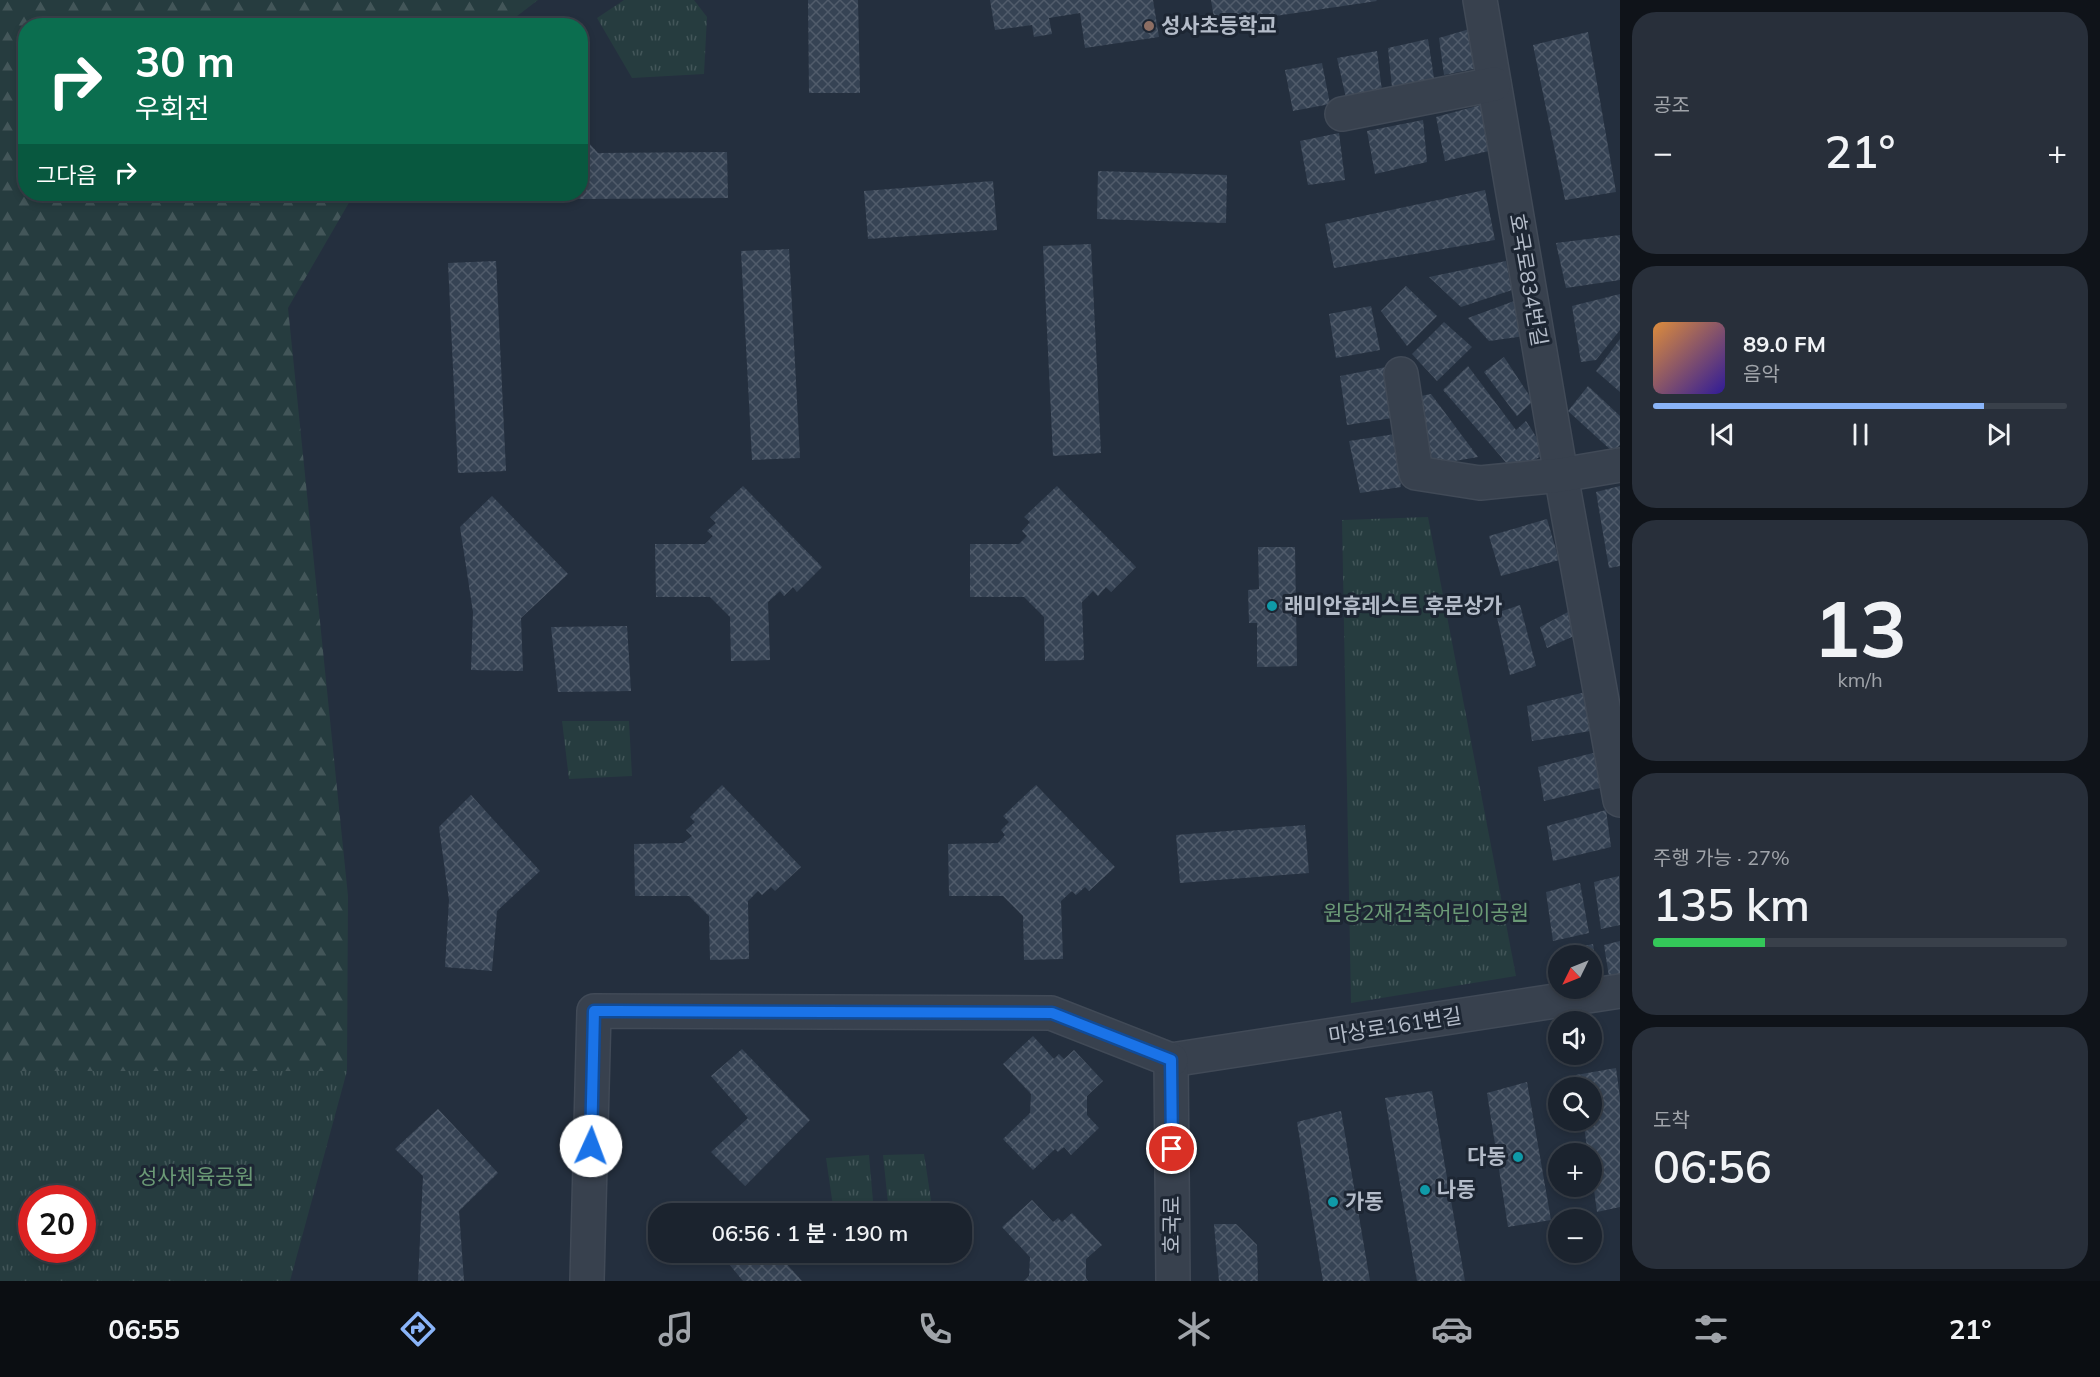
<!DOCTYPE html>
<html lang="ko">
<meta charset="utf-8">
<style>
:root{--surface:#1b232e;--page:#282f3a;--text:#f1f3f6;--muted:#a0a4aa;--line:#39404a;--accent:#8ab4f8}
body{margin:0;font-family:Mulish,"Noto Sans KR",sans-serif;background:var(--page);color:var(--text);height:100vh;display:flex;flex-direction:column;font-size:22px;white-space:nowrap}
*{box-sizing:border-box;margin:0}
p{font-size:20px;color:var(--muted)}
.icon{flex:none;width:33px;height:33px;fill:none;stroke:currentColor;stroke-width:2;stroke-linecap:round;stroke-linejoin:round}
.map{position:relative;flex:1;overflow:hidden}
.sheet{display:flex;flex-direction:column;gap:12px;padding:12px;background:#0f1319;width:480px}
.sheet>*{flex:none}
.top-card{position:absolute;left:18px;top:18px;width:570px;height:183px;border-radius:24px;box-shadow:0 3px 9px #0003,0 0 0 2px var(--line);background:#0b6e4f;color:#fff;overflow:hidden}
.needle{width:39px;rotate:227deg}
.buttons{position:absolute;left:1548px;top:945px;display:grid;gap:12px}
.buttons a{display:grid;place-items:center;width:54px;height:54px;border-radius:50%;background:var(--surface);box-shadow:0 3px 9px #0003,0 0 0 2px var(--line);font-size:30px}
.speed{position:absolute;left:18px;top:1185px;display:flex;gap:12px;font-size:30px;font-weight:700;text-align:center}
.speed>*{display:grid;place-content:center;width:78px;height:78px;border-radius:50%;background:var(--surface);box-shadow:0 3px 9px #0003,0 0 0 2px var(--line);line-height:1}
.speed .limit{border:9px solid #d22;background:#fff;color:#111}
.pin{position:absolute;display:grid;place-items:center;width:51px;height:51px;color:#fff;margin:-26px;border:3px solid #fff;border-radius:50%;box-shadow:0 2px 6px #0007}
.me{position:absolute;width:66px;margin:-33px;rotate:2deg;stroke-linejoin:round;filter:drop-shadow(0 0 4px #0008)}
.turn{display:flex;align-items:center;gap:21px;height:126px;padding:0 18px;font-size:27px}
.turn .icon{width:78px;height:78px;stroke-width:2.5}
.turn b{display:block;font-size:42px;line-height:51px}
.then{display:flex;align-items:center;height:57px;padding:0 18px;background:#0003;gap:12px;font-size:22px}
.big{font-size:45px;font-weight:600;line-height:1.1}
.sheet .tile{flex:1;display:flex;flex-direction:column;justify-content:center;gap:9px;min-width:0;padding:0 21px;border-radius:24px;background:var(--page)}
.sheet .dial{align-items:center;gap:0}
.dial b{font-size:78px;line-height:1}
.song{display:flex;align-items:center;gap:18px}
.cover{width:72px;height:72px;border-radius:9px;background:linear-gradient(135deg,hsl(30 70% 55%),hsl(250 70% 35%))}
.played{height:6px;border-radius:3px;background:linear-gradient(90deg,var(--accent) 80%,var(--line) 80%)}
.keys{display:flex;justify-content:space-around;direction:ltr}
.heat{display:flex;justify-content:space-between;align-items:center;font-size:33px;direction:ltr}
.charge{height:9px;border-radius:4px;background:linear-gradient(90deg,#34c759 27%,var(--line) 0)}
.trip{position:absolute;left:648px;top:1203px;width:324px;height:60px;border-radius:24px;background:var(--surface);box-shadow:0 3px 9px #0003,0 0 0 2px var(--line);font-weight:600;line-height:60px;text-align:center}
.dock{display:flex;height:96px;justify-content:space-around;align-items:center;background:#0b0e12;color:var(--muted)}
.dock .icon{width:42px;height:42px}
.dock .active{color:var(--accent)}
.dock b{font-size:27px;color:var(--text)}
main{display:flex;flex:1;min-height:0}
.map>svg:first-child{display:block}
.forest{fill:url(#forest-firs)}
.park{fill:url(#park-tufts);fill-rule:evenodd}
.building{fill:url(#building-cross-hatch)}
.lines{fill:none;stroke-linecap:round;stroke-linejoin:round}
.minor-casing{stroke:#414a57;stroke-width:36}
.minor{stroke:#38414e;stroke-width:33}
.route-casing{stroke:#114b97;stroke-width:15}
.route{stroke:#1a73e8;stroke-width:10}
.education-dot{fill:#8d6e63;stroke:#1d2633;stroke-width:2}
.culture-dot{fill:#0f9aa8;stroke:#1d2633;stroke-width:2}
.labels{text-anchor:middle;stroke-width:6;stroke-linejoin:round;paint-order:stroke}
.poi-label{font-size:21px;font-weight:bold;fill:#b4bcc9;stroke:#1d2633;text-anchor:start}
.street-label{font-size:21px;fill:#b4bcc9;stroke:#1d2633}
.park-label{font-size:21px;fill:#6b9a76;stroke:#1d2633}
</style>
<main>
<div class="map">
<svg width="1620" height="1281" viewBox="0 0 1620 1281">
<defs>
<pattern id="forest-firs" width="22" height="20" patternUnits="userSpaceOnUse" patternTransform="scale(1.5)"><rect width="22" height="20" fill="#263c3f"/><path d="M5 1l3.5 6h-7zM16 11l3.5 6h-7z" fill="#435659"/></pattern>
<pattern id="park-tufts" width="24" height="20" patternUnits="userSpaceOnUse" patternTransform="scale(1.5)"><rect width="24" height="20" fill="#263c3f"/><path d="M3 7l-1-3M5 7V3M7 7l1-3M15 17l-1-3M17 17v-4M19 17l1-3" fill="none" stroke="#435659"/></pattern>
<pattern id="building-cross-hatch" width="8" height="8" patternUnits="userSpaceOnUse" patternTransform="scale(1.5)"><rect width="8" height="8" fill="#364354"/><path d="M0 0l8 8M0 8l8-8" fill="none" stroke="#515c6b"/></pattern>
</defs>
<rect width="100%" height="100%" fill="#242f3e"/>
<polygon class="forest" points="0,0 538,0 504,26 26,26 26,194 354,194 288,308 348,896 347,1071 0,1071"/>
<g class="park">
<polygon points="624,0 694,0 707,17 704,74 632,78 597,18"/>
<polygon points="1428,517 1516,976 1351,1003 1342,520"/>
<polygon points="562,721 629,721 632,776 569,779"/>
<path d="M0,1071H347L290,1281H0ZM32,1198H82V1250H32Z"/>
<polygon points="924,1154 933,1213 889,1213 883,1155"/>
<polygon points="869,1155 874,1213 834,1213 826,1158"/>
</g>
<g class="building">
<polygon points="808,0 858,0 860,93 809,93"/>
<polygon points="990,0 1153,0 1159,37 1085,48 1080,13 1049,18 1052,34 1034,37 1032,25 995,30"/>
<polygon points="1211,0 1376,0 1377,1 1215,25"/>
<polygon points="1473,28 1479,68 1444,75 1439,38"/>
<polygon points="1588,32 1616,192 1565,200 1533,45"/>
<polygon points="1428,39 1434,78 1392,87 1388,48"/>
<polygon points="1377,51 1382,91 1346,98 1337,58"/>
<polygon points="1322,63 1330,104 1293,111 1285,70"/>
<polygon points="1484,104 1489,151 1445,161 1436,117"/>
<polygon points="1423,120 1427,162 1375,174 1367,131"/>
<polygon points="580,133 598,153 727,152 728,198 577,199 572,194 580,194"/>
<polygon points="1339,133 1345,180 1308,185 1300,141"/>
<polygon points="1098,171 1227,175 1226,223 1097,219"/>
<polygon points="993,181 997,230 868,239 864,191"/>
<polygon points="1485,190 1495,240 1334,268 1325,224"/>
<polygon points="1620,235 1620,280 1566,288 1556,243"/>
<polygon points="1091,244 1101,453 1053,456 1043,246"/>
<polygon points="789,249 800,458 752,460 741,251"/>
<polygon points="496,261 506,471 458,473 448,263"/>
<polygon points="1506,261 1512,290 1461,307 1429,277"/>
<polygon points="1406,286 1437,316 1407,346 1381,311"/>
<polygon points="1620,294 1620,330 1596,360 1581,362 1572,306"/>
<polygon points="1517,300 1525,336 1489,341 1468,318"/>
<polygon points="1371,306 1380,350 1336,358 1329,314"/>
<polygon points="1444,322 1472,347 1437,381 1412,354"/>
<polygon points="1620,339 1620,392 1596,371"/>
<polygon points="1504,357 1533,401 1517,416 1484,372"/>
<polygon points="1468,366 1516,430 1526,421 1546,452 1516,474 1443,390"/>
<polygon points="1386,367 1393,418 1347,425 1340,376"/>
<polygon points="1588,386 1620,416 1620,445 1613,452 1568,411"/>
<polygon points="1431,394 1478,457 1431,465 1416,397"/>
<polygon points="1395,434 1401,487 1360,493 1349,441"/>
<polygon points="743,486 822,567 797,592 793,587 784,596 780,591 768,602 770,660 731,661 730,617 710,597 656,597 655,544 705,544 713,536 707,531 716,523 710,517"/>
<polygon points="1057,486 1136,567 1111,592 1106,587 1098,596 1093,591 1082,602 1084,660 1045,661 1044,617 1024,597 970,597 970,544 1019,544 1027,536 1022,531 1030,522 1024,517"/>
<polygon points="1620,486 1620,566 1609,568 1596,492"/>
<polygon points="492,496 568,574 521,618 523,671 471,670 473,612 460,527"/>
<polygon points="1547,519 1559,560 1501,576 1489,536"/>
<polygon points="1258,547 1295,547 1297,666 1257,667 1257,623 1249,623 1248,590 1259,589"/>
<polygon points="1520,605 1536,666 1510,675 1496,613"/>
<polygon points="1568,612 1574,636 1547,648 1540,627"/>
<polygon points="627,626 631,691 558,692 551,627"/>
<polygon points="1586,692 1590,731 1532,741 1527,706"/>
<polygon points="1597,752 1600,788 1544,801 1538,767"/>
<polygon points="722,785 801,867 775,891 771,887 762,895 758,891 748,901 749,959 710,960 709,916 689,896 635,896 634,844 683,843 692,836 686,830 695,822 690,817"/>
<polygon points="1036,785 1115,867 1089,891 1085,887 1076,895 1072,891 1061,901 1063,959 1024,960 1023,916 1003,896 949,896 948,844 998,843 1005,835 1001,830 1009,822 1003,816"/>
<polygon points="471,795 540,871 497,911 492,971 445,967 449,900 439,827"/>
<polygon points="1606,810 1611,847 1553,861 1547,826"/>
<polygon points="1305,825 1309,873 1180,883 1176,835"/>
<polygon points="1619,876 1620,925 1601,929 1594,882"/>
<polygon points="1580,883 1589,933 1553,941 1546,892"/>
<polygon points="1620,941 1620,981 1610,983 1604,945"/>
<polygon points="1593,944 1599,985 1592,987 1592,956 1558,956 1557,961 1556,952"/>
<polygon points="1033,1036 1054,1059 1059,1054 1064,1059 1074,1050 1103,1081 1087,1096 1087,1115 1099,1128 1071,1155 1064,1147 1058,1152 1055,1149 1033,1170 1003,1139 1030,1113 1031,1094 1003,1064"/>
<polygon points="742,1049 810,1120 745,1186 711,1152 748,1118 711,1076"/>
<polygon points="1616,1068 1620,1098 1620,1207 1597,1212 1592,1175 1592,1154 1588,1154 1583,1120 1592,1120 1592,1088 1578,1088 1576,1075"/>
<polygon points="1527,1082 1551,1220 1508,1227 1487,1093"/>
<polygon points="1432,1091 1465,1281 1417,1281 1385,1098"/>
<polygon points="438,1109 498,1173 459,1211 464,1281 418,1281 423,1176 395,1149"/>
<polygon points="1341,1111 1370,1281 1323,1281 1297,1122"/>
<polygon points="1032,1200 1053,1222 1058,1218 1062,1222 1072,1213 1102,1245 1086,1259 1086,1278 1088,1281 1024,1281 1029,1276 1030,1257 1002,1227"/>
<polygon points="1214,1224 1236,1224 1257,1245 1258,1281 1219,1281"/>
<polygon points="719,1252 776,1252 802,1281 743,1281"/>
</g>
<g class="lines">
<defs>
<g id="minor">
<polyline points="1480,0 1561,475 1620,800"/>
<polyline points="1342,114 1494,84"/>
<polyline points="1401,374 1416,473 1480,483 1561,475 1620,465"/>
<polyline points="1171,1060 1620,991"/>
<polyline points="1171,1060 1173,1281"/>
<polyline points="587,1281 594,1011 1051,1013 1171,1060"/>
</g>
</defs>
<use href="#minor" class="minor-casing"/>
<use href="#minor" class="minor"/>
</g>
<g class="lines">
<defs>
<polyline id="route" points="591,1146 594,1011 616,1011 1052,1013 1171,1060 1172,1149"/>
</defs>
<use href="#route" class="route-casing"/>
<use href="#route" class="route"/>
</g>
<circle class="education-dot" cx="1149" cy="26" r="6"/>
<g class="culture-dot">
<circle cx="1272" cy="606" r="6"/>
<circle cx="1518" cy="1157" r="6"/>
<circle cx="1425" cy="1190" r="6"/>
<circle cx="1333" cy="1202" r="6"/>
</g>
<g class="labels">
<g class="poi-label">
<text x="1161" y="33">성사초등학교</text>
<text x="1284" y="613">래미안휴레스트 후문상가</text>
<text x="1506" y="1164" text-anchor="end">다동</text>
<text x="1437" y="1197">나동</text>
<text x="1345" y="1209">가동</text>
</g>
<g class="street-label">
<text transform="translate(1528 280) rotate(80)" y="7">호국로834번길</text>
<text transform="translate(1395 1026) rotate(-9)" y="7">마상로161번길</text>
<text transform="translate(1172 1225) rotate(-90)" y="7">호국로</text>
</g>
<g class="park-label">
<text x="1426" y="920">원당2재건축어린이공원</text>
<text x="196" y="1184">성사체육공원</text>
</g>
</g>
</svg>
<div class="buttons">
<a><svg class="needle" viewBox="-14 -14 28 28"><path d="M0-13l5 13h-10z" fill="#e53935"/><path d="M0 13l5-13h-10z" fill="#a0a4aa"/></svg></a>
<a><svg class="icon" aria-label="sound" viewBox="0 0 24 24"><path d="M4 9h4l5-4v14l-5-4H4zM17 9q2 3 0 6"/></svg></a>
<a><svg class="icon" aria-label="search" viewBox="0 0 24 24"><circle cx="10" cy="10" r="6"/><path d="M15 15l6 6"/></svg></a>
<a>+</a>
<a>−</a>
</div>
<div class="speed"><div class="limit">20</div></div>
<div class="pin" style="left:1172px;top:1149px;background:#d93025"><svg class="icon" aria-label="arrive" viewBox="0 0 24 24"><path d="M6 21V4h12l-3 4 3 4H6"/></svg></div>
<svg class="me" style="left:591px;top:1146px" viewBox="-20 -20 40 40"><circle r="19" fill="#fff"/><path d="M0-13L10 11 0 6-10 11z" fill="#1a73e8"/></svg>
<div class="trip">06:56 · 1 분 · 190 m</div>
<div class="top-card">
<div class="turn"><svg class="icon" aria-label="right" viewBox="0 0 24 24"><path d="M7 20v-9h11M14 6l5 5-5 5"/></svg><div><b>30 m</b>우회전</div></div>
<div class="then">그다음<svg class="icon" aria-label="right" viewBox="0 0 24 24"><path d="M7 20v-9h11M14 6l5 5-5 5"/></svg></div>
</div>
</div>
<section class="sheet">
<div class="tile"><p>공조</p>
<div class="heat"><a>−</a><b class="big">21°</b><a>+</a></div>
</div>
<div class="tile">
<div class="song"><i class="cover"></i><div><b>89.0 FM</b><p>음악</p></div></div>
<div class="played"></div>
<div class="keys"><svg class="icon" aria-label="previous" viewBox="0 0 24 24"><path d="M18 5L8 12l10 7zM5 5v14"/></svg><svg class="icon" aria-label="pause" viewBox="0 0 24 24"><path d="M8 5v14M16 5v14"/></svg><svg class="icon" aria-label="next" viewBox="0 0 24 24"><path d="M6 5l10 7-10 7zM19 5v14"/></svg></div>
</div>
<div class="tile dial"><b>13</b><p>km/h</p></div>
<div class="tile"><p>주행 가능 · 27%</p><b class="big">135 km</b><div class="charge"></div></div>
<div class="tile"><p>도착</p><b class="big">06:56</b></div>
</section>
</main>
<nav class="dock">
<b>06:55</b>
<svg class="icon active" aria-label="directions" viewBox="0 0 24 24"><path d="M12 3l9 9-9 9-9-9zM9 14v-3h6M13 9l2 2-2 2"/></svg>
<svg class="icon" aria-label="music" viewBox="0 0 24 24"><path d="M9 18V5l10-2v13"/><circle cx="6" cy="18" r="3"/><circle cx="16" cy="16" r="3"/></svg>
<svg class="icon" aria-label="phone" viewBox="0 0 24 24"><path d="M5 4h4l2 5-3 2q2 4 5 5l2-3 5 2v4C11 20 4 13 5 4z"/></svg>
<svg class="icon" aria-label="climate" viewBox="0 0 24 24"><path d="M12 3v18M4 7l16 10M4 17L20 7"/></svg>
<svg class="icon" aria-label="car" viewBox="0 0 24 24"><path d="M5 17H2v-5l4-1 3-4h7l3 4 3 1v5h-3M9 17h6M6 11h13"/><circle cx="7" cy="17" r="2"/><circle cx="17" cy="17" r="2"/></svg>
<svg class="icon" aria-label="filters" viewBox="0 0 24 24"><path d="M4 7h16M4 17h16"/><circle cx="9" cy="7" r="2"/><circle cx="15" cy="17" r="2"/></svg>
<b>21°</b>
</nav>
